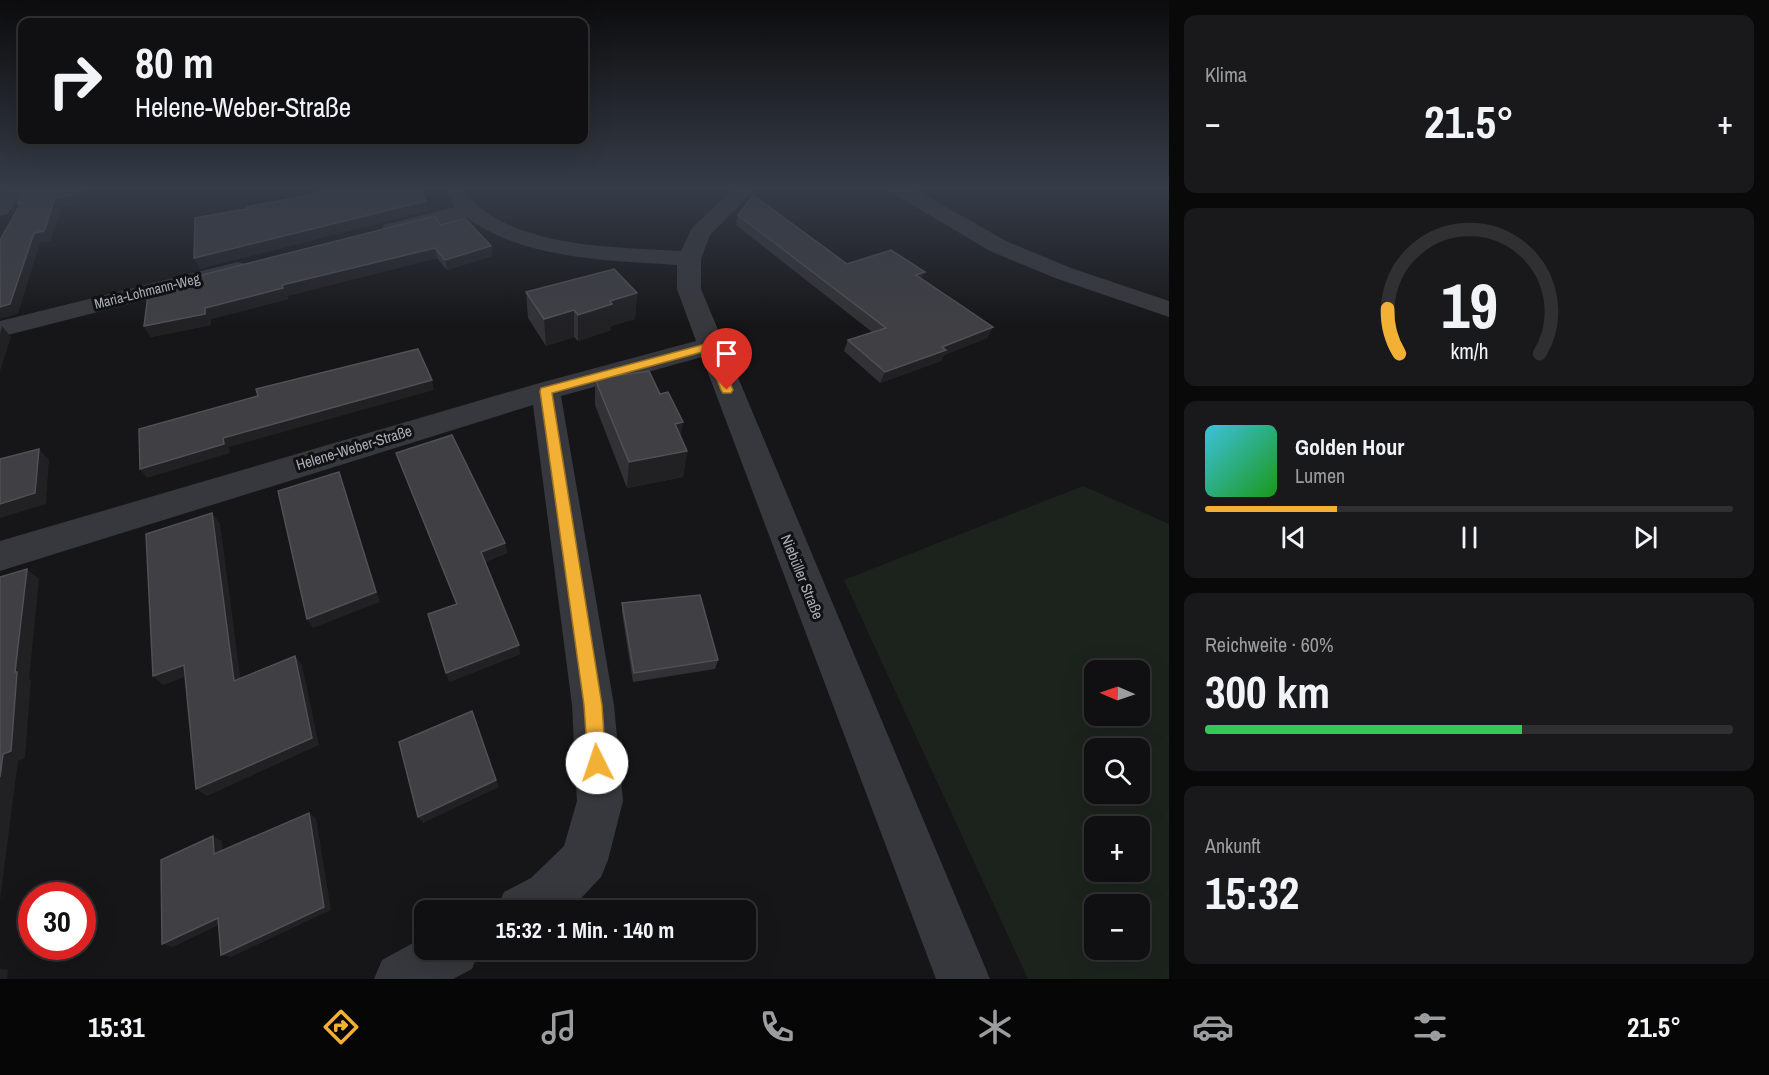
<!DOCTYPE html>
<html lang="de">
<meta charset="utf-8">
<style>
:root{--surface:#101012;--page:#19191b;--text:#f1f3f6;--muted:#9c9d9f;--line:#303032;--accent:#f2b134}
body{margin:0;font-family:"Archivo Narrow",sans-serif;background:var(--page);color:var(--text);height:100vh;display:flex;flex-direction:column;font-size:22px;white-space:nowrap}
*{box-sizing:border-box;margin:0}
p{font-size:20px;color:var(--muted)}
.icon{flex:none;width:33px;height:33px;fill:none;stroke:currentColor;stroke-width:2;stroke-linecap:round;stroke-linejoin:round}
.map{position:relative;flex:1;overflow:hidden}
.panel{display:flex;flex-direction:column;gap:15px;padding:15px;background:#09090a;width:600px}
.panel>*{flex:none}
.top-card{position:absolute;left:18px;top:18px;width:570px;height:126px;border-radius:12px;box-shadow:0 6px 24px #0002,0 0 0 2px var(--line);background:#101012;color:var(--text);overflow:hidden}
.needle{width:39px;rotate:272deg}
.fabs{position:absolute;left:1084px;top:660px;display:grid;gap:12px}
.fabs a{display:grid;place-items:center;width:66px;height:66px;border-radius:12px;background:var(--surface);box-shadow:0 6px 24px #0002,0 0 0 2px var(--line);font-size:30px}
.speed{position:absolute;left:18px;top:882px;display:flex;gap:12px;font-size:30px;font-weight:700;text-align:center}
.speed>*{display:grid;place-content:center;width:78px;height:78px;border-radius:50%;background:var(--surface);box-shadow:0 6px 24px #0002,0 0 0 2px var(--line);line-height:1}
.speed .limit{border:9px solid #d22;background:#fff;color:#111}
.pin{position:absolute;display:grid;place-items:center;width:51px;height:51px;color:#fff;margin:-62px -26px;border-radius:50% 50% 50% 0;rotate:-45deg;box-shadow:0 0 6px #0007}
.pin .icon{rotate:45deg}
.me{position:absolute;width:66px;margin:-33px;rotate:356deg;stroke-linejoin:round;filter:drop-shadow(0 0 4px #0008)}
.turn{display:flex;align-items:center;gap:21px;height:126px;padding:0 18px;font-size:27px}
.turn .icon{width:78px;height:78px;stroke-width:2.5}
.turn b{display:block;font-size:42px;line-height:51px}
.big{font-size:45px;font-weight:800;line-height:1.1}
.panel .tile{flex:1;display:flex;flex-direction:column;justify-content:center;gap:9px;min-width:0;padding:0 21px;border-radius:12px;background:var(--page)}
.panel .dial{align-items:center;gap:0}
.dial svg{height:156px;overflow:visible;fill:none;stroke:var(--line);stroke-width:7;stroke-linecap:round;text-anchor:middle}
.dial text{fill:var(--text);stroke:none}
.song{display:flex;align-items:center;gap:18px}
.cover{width:72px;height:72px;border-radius:9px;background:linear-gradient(135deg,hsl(190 70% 55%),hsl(120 70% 35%))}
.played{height:6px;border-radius:3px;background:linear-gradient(90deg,var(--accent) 25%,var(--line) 25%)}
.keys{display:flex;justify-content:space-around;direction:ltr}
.heat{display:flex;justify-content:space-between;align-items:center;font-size:33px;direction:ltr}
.charge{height:9px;border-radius:4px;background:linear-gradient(90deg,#34c759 60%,var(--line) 0)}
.trip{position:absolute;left:414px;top:900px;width:342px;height:60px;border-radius:12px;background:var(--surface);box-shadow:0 6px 24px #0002,0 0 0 2px var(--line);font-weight:800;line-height:60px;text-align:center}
.menu{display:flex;height:96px;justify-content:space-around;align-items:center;background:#060607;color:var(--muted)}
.menu .icon{width:42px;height:42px}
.menu .on{color:var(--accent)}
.menu b{font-size:27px;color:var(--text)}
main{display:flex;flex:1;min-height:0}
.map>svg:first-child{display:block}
.green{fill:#1c231d;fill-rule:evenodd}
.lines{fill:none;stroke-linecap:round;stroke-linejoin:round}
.minor{fill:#37383d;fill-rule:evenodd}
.wall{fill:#323236}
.shaded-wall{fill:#212124}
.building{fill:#3f3f44;stroke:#4f5156;stroke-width:1.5}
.route{fill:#f2b134;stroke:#9d7322;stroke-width:1.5}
.labels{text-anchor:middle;stroke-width:6;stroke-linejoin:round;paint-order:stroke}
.far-street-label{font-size:14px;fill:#a8adb8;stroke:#111113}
.street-label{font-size:15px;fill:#a8adb8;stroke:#111113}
</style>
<main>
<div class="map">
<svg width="1169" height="979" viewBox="0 0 1169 979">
<rect width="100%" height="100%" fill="#161618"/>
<path class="green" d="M1083,486L1169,524V979H1028L844,580ZM1095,670H1140V716H1095ZM1095,748H1140V794H1095ZM1095,826H1140V872H1095ZM1095,904H1140V950H1095Z"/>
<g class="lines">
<g class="minor">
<polygon points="7,187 28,187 7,214 0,216 0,196"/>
<path d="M442,187H462C502,249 615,247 681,251L692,228L735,187H757L710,235L701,259V289L990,979H936L702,357L561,396L614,705L623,801L608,860L601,877L570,910H496L504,892L531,878L564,846L577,801L572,705L533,405L0,571V541L536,384L696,341L677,289V265C608,260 524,260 466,217L392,237L384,235L381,230L384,225L455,207Z"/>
<polygon points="886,187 911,187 1006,241 1071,268 1169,301 1169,317 1055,278 990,251 889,191"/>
<polygon points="238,262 246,264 250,269 246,274 0,337 0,321"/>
<polygon points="424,937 424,950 479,950 472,969 453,979 374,979 382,960"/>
</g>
</g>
<g class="wall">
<polygon points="738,215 847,264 922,279 993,327 987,338 944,355 941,361 880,383 844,351 848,340 872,332 736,225"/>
<polygon points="440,225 491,246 492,256 447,270 437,258 287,296 288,299 211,319 211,325 151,337 144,326 193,287"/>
<polygon points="526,292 637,293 635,319 611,326 611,330 578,341 574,337 546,346 528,318"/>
<polygon points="595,379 680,437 687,451 683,477 627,488 595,405"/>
<polygon points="396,453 505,543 507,553 485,562 520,654 449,682 456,604"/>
<polygon points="622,603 718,660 715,669 633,682 622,613"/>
</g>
<g class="shaded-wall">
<polygon points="82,187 89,187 86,203 61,207 51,241 40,243 18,314 0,319 0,307 34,233 55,198"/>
<polygon points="426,201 428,211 200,269 194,258"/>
<polygon points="491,246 492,256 447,270 445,260"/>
<polygon points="435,248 437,258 287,296 282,285"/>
<polygon points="925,272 920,283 916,275"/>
<polygon points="283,288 288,299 211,319 211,325 151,337 144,326 205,308"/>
<polygon points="637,293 635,319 611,326 611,330 578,341 578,315 610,301"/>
<polygon points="574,310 574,337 546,346 544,319"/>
<polygon points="2,326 11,337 0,371 0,334"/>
<polygon points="993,327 987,338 944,355 941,361 880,383 885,372 942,347"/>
<polygon points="432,380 434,390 229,447 230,453 147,478 140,469 223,438"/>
<polygon points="683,422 679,449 675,424"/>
<polygon points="39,449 49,460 46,504 0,518 0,504"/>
<polygon points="687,451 683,477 627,488 629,462"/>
<polygon points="339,472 343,483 380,602 313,628 307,619"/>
<polygon points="212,513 220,523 242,690 234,681"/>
<polygon points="505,543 507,553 484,562 481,552"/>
<polygon points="27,569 39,579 29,679 31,680 25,758 18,761 0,900 0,777 15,672"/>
<polygon points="519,645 520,654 449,682 446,673"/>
<polygon points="295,656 302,665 319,745 207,796 196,789"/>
<polygon points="184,665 193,674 163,685 153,676"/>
<polygon points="496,780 499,787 423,823 418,817"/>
<polygon points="309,813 316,818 331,910 231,957 221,955"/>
<polygon points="213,836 222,841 223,859 214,854"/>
<polygon points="218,918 227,921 173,947 162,944"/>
<polygon points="0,969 8,970 7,979 0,979"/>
</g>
<g class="building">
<polygon points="28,187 82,187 81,193 55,198 44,231 34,233 10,304 0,307 0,240 21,203 17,204"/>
<polygon points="343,187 418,187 426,201 194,258 195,218 246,209 246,207 316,194 316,192"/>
<polygon points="753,195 847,264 891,250 925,272 916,275 993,327 942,347 946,350 885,372 848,340 886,328 738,215"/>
<polygon points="435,216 440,225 465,218 491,246 445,260 435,248 282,285 283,288 205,308 205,314 144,326 148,295 193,287 194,277"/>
<polygon points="614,269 637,293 610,301 612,304 578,315 574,310 544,319 526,292"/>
<polygon points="418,349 432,380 223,438 224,444 140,469 139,429 258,396 256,389"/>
<polygon points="649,371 660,394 668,392 683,422 675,424 687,451 629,462 595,379"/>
<polygon points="452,435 505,543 481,552 519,645 446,673 428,614 457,604 396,453"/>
<polygon points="39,449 35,493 0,504 0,459"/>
<polygon points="339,472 376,592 307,619 278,491"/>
<polygon points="212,513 234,681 295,656 312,738 196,789 184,665 153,676 146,534"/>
<polygon points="27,569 15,672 17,672 11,751 3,754 0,777 0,577"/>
<polygon points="700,595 718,660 634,673 622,603"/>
<polygon points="472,711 496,780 418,817 399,742"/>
<polygon points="309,813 324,907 221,955 218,918 162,944 161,860 213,836 214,854"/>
</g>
<linearGradient id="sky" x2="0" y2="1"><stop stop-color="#0c0c0d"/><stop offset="0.58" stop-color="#363c48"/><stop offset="1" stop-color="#363c48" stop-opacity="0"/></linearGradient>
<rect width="1169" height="324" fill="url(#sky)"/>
<polygon class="route" points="709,343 715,346 733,390 731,393 723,393 721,390 706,351 552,393 602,705 606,763 604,769 597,772 590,769 588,763 584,705 540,391 541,388"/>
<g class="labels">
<g class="far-street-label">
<text transform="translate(147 291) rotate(-14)" y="5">Maria-Lohmann-Weg</text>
</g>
<g class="street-label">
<text transform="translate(354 448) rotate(-17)" y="5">Helene-Weber-Straße</text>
<text transform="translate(802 577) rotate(68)" y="5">Niebüller Straße</text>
</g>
</g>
</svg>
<div class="fabs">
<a><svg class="needle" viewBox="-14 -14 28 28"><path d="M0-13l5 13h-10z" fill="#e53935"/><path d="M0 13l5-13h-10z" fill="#9c9d9f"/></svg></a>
<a><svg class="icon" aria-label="search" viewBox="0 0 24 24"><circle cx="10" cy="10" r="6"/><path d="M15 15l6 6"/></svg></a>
<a>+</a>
<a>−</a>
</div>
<div class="speed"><div class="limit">30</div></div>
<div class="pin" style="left:727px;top:390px;background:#d93025"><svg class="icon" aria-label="arrive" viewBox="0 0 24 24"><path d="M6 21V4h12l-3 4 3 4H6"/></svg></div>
<svg class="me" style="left:597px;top:763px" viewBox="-20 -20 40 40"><circle r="19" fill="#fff"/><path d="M0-13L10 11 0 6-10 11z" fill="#f2b134"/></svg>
<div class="trip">15:32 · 1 Min. · 140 m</div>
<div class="top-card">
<div class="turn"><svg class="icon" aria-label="right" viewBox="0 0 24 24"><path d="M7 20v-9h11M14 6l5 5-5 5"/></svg><div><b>80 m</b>Helene-Weber-Straße</div></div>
</div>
</div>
<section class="panel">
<div class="tile"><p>Klima</p>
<div class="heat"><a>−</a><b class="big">21.5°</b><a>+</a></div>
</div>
<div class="tile dial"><svg viewBox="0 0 100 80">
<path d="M14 69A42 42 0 1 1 86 69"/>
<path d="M14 69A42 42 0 0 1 8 46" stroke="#f2b134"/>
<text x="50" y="56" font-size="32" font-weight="700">19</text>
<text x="50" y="72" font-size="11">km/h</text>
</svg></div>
<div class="tile">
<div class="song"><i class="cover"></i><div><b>Golden Hour</b><p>Lumen</p></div></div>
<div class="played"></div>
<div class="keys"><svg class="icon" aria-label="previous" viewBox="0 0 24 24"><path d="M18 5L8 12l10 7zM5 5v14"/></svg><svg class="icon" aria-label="pause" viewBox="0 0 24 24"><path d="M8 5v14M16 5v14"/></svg><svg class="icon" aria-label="next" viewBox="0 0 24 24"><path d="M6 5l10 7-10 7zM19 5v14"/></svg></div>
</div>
<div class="tile"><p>Reichweite · 60%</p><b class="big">300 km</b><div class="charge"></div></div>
<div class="tile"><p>Ankunft</p><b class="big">15:32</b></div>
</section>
</main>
<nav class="menu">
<b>15:31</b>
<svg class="icon on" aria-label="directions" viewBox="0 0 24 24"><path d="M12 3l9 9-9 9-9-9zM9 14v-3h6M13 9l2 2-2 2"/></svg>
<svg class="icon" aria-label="music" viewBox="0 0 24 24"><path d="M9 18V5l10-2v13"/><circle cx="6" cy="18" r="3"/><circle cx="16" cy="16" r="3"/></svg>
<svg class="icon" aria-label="phone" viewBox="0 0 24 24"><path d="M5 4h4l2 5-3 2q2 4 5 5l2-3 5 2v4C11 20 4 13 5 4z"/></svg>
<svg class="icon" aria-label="climate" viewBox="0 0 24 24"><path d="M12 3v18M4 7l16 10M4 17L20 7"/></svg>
<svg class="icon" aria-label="car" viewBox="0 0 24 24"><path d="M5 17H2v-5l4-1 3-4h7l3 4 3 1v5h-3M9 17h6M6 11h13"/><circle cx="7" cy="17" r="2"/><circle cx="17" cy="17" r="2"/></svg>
<svg class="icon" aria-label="filters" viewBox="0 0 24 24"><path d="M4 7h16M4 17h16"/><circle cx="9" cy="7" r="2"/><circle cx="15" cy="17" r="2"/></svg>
<b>21.5°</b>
</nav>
